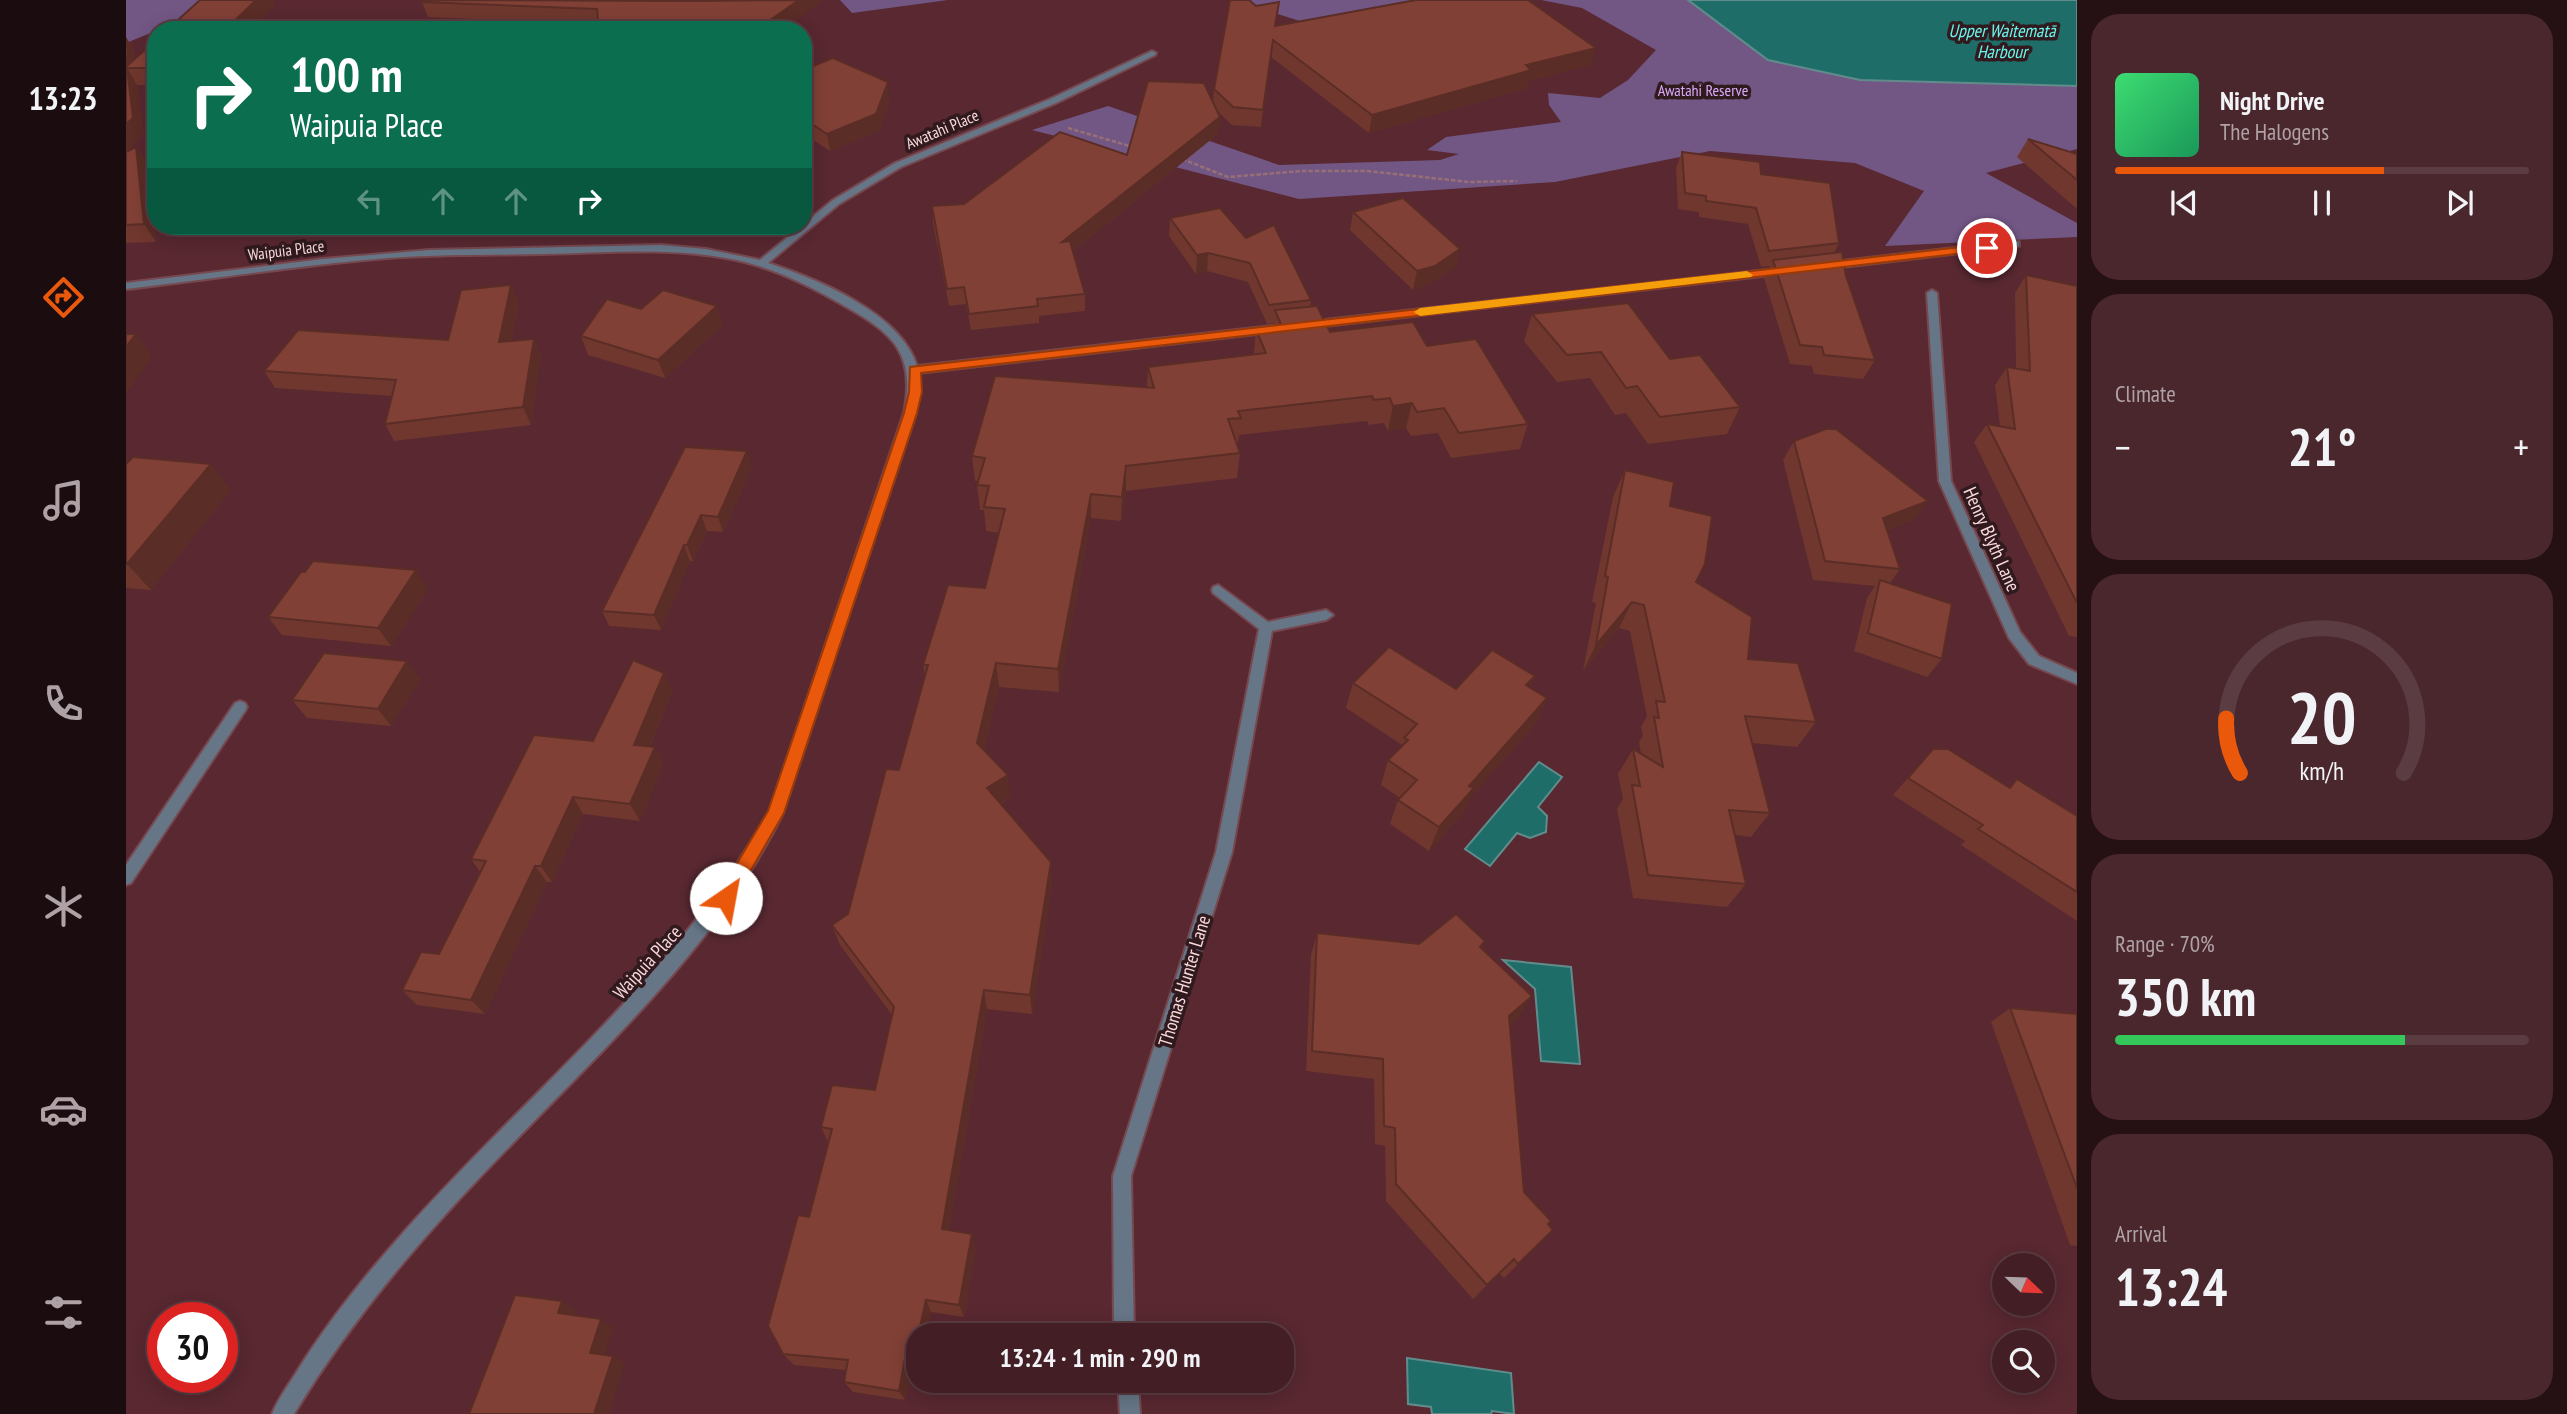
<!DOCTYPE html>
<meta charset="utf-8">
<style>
:root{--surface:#431e25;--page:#4a272d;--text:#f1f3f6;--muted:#afa2a7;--line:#5b3c42;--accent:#ea580c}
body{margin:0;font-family:"PT Sans Narrow",sans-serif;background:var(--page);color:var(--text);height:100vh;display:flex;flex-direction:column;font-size:26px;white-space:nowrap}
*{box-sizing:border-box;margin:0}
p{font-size:23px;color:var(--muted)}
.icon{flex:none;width:38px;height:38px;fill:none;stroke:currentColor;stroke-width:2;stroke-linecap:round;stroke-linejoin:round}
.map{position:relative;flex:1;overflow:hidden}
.drawer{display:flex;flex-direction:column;gap:14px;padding:14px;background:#251014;width:490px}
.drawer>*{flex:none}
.top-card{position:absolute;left:21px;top:21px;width:665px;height:214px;border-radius:28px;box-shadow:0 4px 18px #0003,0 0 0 2px var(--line);background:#0b6e4f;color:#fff;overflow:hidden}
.needle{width:46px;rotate:113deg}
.fabs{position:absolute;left:1866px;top:1253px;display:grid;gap:14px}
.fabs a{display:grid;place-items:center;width:63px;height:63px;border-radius:50%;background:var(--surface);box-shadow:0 4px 18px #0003,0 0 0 2px var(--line);font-size:35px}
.speed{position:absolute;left:21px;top:1302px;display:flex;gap:14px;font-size:35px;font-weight:700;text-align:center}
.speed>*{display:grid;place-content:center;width:91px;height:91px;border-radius:50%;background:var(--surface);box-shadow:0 4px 18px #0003,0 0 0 2px var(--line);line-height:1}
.speed .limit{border:10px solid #d22;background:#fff;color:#111}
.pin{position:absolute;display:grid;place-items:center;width:60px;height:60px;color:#fff;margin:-30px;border:4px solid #fff;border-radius:50%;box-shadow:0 2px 7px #0007}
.me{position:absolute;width:77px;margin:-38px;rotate:33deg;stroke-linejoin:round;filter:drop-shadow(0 0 5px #0008)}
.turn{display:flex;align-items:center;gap:24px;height:147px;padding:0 28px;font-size:32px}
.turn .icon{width:91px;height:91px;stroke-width:2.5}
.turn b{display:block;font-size:49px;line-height:60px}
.lanes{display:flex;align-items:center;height:66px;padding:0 28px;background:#0003;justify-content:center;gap:35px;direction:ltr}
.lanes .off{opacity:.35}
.big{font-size:52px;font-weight:700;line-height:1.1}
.drawer .card{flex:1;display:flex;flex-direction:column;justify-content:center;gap:10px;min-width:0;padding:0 24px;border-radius:28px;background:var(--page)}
.drawer .dial{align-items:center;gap:0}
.dial svg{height:182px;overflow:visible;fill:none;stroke:var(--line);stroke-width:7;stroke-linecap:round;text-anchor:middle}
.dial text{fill:var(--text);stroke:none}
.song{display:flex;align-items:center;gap:21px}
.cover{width:84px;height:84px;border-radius:10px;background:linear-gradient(135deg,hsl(140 70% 55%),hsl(150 70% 35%))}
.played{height:7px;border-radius:4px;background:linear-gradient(90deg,var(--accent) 65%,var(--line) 65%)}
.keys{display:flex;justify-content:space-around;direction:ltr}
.heat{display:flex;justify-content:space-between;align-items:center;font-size:38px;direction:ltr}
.charge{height:10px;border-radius:5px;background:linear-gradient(90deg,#34c759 70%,var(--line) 0)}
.trip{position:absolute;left:780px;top:1323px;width:388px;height:70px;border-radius:28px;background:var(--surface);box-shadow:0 4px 18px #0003,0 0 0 2px var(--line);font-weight:700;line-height:70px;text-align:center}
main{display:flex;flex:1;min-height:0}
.tab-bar{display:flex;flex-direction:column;width:126px;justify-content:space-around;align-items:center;background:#1b0c0f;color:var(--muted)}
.tab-bar .icon{width:49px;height:49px}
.tab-bar .on{color:var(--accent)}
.tab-bar b{font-size:32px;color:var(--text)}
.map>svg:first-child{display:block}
.green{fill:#725785}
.water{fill:#1f6d69;stroke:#608d8c;stroke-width:2}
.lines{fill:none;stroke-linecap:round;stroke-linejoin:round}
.service-casing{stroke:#764850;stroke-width:4}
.minor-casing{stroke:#764850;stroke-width:4}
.path{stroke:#996f76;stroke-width:2.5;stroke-dasharray:4.5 2;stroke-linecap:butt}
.service{fill:#667687;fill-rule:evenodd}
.minor{fill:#667687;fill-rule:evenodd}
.wall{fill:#6f372e}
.shaded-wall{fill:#5a2d26}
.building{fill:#814036;stroke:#5a2d26;stroke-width:2}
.route{fill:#ea580c;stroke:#983908;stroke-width:2}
.slow{fill:#f59e0b}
.labels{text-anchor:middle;stroke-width:7;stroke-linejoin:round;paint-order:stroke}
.far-park-label{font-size:16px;fill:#d9aafc;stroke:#301a1d}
.far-street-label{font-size:16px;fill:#f9d9dd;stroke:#301a1d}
.far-water-label{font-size:18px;font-style:italic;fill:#69f5ed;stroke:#301a1d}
.street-label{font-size:19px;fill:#f9d9dd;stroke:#301a1d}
</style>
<main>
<nav class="tab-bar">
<b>13:23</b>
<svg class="icon on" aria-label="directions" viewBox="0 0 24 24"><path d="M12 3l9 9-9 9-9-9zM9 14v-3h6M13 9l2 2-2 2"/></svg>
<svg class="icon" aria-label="music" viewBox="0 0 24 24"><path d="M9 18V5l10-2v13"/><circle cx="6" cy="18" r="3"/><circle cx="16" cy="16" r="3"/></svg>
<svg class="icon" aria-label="phone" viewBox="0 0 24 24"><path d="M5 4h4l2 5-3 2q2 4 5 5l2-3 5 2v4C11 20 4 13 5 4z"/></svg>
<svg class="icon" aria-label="climate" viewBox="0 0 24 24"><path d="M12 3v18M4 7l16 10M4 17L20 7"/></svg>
<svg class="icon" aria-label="car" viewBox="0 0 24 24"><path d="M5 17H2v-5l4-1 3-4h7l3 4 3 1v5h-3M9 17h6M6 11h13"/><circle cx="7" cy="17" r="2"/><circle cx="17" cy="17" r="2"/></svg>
<svg class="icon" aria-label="filters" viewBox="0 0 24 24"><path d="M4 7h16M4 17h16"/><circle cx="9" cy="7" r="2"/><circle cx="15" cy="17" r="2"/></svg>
</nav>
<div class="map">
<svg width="1951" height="1414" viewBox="0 0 1951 1414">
<rect width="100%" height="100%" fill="#592831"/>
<g class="green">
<polygon points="0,0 106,0 0,43"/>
<polygon points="714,0 822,0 726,13"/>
<polygon points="1108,0 1307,0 1180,23"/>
<polygon points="1415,0 1951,0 1951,149 1860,173 1951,223 1951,237 1759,246 1798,191 1729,163 1584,151 1429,182 1173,199 906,130 982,106 1153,165 1314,160 1333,154 1301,150 1320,137 1435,122 1423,105 1422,93 1474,98 1502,80 1530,50 1456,8"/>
</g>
<g class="water">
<polygon points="1562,0 1951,0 1951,86 1734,80 1642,60"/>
<polygon points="1413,762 1436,777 1412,807 1421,816 1420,832 1404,838 1391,833 1364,866 1339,849"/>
<polygon points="1377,960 1445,967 1454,1064 1415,1061 1409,989"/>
<polygon points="1281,1358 1385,1373 1388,1414 1366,1411 1365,1414 1306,1414 1305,1407 1282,1404"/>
</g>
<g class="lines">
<defs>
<polygon id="service" points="114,701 119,703 121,707 119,711 5,883 0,885 0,865 109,703"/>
<g id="minor">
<path d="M1026,51L1030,53L1029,55L930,103L775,167L713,204L642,263C691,279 775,313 791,366L1147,326L1152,329L1147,332L792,373L793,394L790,413L657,813C593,943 482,1044 383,1147C302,1230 228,1315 168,1414H146C152,1399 162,1386 170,1373C199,1326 233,1283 269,1242C394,1099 548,979 643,812L778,413C790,353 767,333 717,305C681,284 642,265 600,258C539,247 477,253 416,254C365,255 313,254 262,258C175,265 87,279 0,289V283L197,259L303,250L535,245L580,249L634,260L707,200L769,163L924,99Z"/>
<polygon points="1889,241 1893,242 1893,246 1699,269 1694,266 1699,263"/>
<polygon points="1658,268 1663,271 1662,273 1181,328 1176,325 1181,322"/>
<polygon points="1806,290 1811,293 1825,481 1894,632 1913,656 1951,673 1951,684 1903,664 1883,638 1813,481 1801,293"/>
<polygon points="1092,585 1142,622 1200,610 1207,615 1200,620 1146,631 1106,852 1005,1176 1008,1335 988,1335 987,1176 1090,852 1133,629 1087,593 1086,590 1087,587"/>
<polygon points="992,1381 1012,1381 1014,1414 994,1414"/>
</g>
</defs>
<use href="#service" class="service-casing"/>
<use href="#minor" class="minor-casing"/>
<g class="path">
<polyline points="942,128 1007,147"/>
<polyline points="1056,159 1102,177 1176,171 1241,171 1343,182 1391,181"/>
</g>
<use href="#service" class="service"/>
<use href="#minor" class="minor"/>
</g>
<g class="wall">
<polygon points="567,0 472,25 302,17 296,2"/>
<polygon points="1150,26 1465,65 1402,81 1401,88 1243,133 1145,57 1135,127 1106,125 1091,111 1093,133 947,251 959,294 959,311 913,316 913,323 845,330 840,304 823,306 807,223 806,206 838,204 1001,155 1087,102 1088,89"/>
<polygon points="0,37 7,49 8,59 30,40 30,85 11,85 17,135 0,152"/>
<polygon points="677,70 764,99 753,131 704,151 677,133"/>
<polygon points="1902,139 1951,154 1951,209 1891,157"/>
<polygon points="10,147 21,164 30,242 0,243 0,152"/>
<polygon points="1556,152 1635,174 1713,243 1708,253 1720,276 1749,360 1737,379 1688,374 1686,366 1664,364 1638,278 1644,266 1635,267 1622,224 1573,217 1573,212 1552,209 1550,168"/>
<polygon points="1227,212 1330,267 1304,284 1287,290 1224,230"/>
<polygon points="1044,218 1120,238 1185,300 1184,307 1204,332 1301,346 1402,424 1394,449 1325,458 1312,433 1285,436 1280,428 1262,431 1258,423 1243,425 1241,421 1113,435 1112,442 1110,442 1114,453 1111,478 1000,491 995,521 965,518 933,692 873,687 858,750 884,797 875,804 926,883 906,1014 861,1009 823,1231 850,1248 838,1317 805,1312 793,1335 793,1365 787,1364 779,1400 727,1392 718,1382 720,1370 668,1365 657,1354 683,1217 702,1142 695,1127 749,1090 766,1015 714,945 706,925 722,914 773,770 799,675 797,665 859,588 873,533 860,531 858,510 854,510 851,485 852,481 849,481 846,456 1021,387 1022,367 1128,354 1130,330 1147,328 1147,323 1141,324 1122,282 1081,271 1070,274 1043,236"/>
<polygon points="1900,275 1951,286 1951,637 1943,636 1848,442 1861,424 1874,426 1869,385 1881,367 1890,368 1889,293"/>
<polygon points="385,285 393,303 385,341 408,339 415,356 405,425 268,441 259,424 266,396 149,388 138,371 322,340"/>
<polygon points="591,306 596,325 539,378 462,355 455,336 515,309"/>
<polygon points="1406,314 1544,359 1614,407 1601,434 1522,444 1500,413 1489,415 1464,378 1431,382 1398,341"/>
<polygon points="1668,441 1789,519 1761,530 1774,569 1764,583 1816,659 1801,677 1728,651 1741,598 1749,586 1687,580 1657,460"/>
<polygon points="0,464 105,490 25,590 0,588"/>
<polygon points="626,467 597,532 581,531 567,561 564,561 535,630 483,626 476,611"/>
<polygon points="1499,470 1544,506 1570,582 1622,659 1690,722 1671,747 1626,743 1644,813 1625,837 1609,835 1620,884 1601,907 1507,898 1491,809 1497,799 1492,774 1507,749 1515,754 1513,742 1517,736 1515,727 1521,716 1504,631 1493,628 1457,671 1470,603 1466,602 1487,497"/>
<polygon points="302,589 265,646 156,635 142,617"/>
<polygon points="538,673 546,691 524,746 529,747 537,764 514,821 457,814 426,882 421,882 359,1014 291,1005 276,990 313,954 354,872 345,859"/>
<polygon points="1409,676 1404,687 1421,698 1410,723 1344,798 1337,813 1303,851 1264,824 1272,800 1274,798 1255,785 1262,760 1276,745 1220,708 1227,683 1330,689"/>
<polygon points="294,679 265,726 181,718 166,700"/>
<polygon points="1807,749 1883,787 1891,779 1951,816 1951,921 1835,845 1839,841 1767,795"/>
<polygon points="1191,933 1293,944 1359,941 1355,948 1393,1017 1384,1025 1398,1192 1427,1230 1378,1278 1373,1273 1347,1299 1260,1201 1259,1146 1249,1144 1248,1079 1180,1071 1185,955"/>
<polygon points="1884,1008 1951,1014 1951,1246 1944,1245 1865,1022"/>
</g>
<g class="shaded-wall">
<polygon points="130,0 147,0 149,5 124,30 99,30"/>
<polygon points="673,0 698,0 656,30 630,30"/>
<polygon points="0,37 7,49 9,68 1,66"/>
<polygon points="1147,40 1145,57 1135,127 1137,110"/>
<polygon points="1470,48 1465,65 1402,81 1401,88 1243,133 1246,115 1400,65"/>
<polygon points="1,68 11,85 17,135 0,152"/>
<polygon points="762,82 764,99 753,131 704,151 701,134"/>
<polygon points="1094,117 1093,133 937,259 936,242"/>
<polygon points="10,147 21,164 30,242 18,224"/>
<polygon points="1334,249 1330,267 1304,284 1287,290 1291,271"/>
<polygon points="1082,253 1081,271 1070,274 1071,255"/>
<polygon points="385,285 393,303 381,359 373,342"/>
<polygon points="591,306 596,325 539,378 532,360"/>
<polygon points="10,334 26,357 0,394 0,347"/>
<polygon points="408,339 415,356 405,425 397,407"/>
<polygon points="1286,403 1280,428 1262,431 1267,406"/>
<polygon points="621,451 626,467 597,532 592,517"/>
<polygon points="85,464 105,490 25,590 1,564"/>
<polygon points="1000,466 1000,491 995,521 996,497"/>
<polygon points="965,494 965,518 933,692 932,669"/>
<polygon points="1802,501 1789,519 1744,536 1757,518"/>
<polygon points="575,515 581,531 567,561 561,545"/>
<polygon points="558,545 564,561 535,630 528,615"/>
<polygon points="290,570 302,589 265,646 252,628"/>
<polygon points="1506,602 1493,628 1457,671 1470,645"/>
<polygon points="281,661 294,679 265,726 252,709"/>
<polygon points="870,663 873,687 854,766 851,743"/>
<polygon points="538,673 546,691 517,762 508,745"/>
<polygon points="1409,676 1398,701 1400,685"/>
<polygon points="1421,698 1410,723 1344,798 1337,813 1303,851 1313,827 1343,786"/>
<polygon points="529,747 537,764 514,821 504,804"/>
<polygon points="882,775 884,797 864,810 861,788"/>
<polygon points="447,797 457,814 426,882 415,866"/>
<polygon points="925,862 926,883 906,1014 904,995"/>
<polygon points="409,866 421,882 359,1014 345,1000"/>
<polygon points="858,990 861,1009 821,1243 816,1229"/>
<polygon points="1406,996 1393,1017 1370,1036 1383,1016"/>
<polygon points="846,1234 850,1248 838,1317 833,1305"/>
<polygon points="800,1300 805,1312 801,1335 793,1335 793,1362 788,1354"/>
<polygon points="436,1301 450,1311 446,1322 432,1313"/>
<polygon points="475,1319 487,1328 477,1361 464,1353"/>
<polygon points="780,1353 787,1364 779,1400 773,1391"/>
<polygon points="487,1356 499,1364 483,1414 468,1414"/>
</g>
<g class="building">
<polygon points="74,0 130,0 99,30 41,30"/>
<polygon points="297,0 568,1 673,0 630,30 473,30 471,9 296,2"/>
<polygon points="1104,0 1123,0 1130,6 1153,2 1149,26 1290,0 1402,0 1470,48 1400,65 1405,70 1246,115 1147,40 1137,110 1107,107 1088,89"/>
<polygon points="30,40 30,68 1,68 7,118 0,124 0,57 1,66"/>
<polygon points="707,58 762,82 750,114 701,134 677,118 677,70"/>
<polygon points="1022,81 1078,83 1094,117 936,242 944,241 959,294 911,299 912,306 843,314 838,287 821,289 806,206 838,204 934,132 1001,155"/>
<polygon points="1902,139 1951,154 1951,180"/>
<polygon points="10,147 18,224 0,225 0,152"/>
<polygon points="1556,152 1634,162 1635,174 1704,183 1713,243 1643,251 1630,208 1580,201 1580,196 1559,193"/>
<polygon points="1277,198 1334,249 1309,266 1291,271 1227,212"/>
<polygon points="1094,208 1120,238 1148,225 1185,300 1143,305 1124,263 1082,253 1071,255 1044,218"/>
<polygon points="1716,252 1720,276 1749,360 1698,355 1696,347 1674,345 1647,260"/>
<polygon points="1900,275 1951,286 1951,603 1861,424 1889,429 1881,367 1904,371"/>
<polygon points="385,285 373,342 408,339 397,407 259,424 270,380 138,371 172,330 322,340 335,290"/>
<polygon points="537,290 591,306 532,360 455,336 481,299 515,309"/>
<polygon points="1502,303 1544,359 1574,355 1614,407 1534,417 1511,386 1500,388 1475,352 1441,355 1406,314"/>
<polygon points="1191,306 1204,332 1287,322 1301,346 1350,339 1402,424 1333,433 1318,408 1291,412 1286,403 1267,406 1264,398 1248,400 1246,396 1112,411 1115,418 1102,419 1114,453 1000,466 996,497 965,494 932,669 870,663 851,743 882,775 861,788 925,862 904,995 858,990 816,1229 846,1234 833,1305 800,1300 788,1354 780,1353 773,1391 718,1382 722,1360 657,1354 642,1326 672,1215 683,1217 706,1129 695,1127 706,1085 749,1090 768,1007 706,925 722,914 760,769 773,770 802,665 797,665 822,585 859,588 879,509 858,507 863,486 851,485 859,458 846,456 869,376 1028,388 1022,367 1140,353 1130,330 1156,327 1149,310"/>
<polygon points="0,334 10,334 0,347"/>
<polygon points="1700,429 1710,429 1802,501 1757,518 1774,569 1699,561 1668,441"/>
<polygon points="559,447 621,451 592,517 575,515 561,545 558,545 528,615 476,611"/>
<polygon points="7,457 85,464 1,564 0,563 0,464"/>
<polygon points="1499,470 1548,482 1544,506 1586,516 1579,564 1570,582 1626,617 1622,659 1672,663 1690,722 1619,716 1644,813 1603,810 1620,884 1522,875 1506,785 1514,786 1507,749 1537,767 1528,717 1533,718 1530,701 1539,702 1518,605 1506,602 1470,645 1482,577 1479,576"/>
<polygon points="187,561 290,570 252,628 142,617 175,572 179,572"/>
<polygon points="1754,580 1826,604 1816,659 1742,633"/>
<polygon points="1263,647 1330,689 1366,650 1409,676 1400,685 1421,698 1343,786 1348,788 1313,827 1272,800 1291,780 1262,760 1282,740 1278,738 1291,724 1227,683"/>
<polygon points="198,653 281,661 252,709 166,700"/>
<polygon points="507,660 538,673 508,745 529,747 504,804 447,797 415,866 409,866 345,1000 276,990 295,952 313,954 360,861 345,859 408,735 467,741"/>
<polygon points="1807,749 1822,749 1884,788 1891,779 1951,816 1951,892 1852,829 1857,825 1782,778"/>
<polygon points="1330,914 1359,941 1354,947 1406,996 1383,1016 1398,1192 1425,1221 1422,1224 1427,1230 1392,1264 1388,1259 1361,1285 1270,1184 1269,1128 1258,1126 1257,1059 1186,1051 1191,933 1293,944"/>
<polygon points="1884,1008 1951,1014 1951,1188"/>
<polygon points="389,1295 436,1301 432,1313 475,1319 464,1353 487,1356 468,1414 343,1414"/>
</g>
<polygon class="route" points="1861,244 1865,245 1865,250 795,373 796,392 791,413 658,813 606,903 594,903 591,898 594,892 642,811 778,413 783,392 784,367"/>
<polygon class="slow" points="1621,271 1627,275 1625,277 1294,316 1288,312 1294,308"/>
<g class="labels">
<g class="far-park-label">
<text x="1577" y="96">Awatahi Reserve</text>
</g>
<g class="far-street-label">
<text transform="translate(816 129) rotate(-23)" y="6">Awatahi Place</text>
<text transform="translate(160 250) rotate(-7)" y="6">Waipuia Place</text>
</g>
<g class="far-water-label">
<text x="1876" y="37">Upper Waitematā<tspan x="1876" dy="21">Harbour</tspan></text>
</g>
<g class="street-label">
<text transform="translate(1866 539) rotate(66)" y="7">Henry Blyth Lane</text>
<text transform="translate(521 962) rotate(-48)" y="7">Waipuia Place</text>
<text transform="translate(1058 981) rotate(-73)" y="7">Thomas Hunter Lane</text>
</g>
</g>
</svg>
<div class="fabs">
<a><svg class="needle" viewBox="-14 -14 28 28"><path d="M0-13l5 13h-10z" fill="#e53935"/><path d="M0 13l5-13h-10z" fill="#afa2a7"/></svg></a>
<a><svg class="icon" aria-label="search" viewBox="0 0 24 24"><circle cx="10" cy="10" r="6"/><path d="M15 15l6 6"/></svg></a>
</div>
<div class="speed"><div class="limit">30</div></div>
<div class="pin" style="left:1861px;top:248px;background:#d93025"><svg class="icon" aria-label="arrive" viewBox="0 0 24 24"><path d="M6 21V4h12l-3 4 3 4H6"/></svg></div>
<svg class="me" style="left:600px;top:898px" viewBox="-20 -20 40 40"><circle r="19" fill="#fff"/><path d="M0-13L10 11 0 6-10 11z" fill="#ea580c"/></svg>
<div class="trip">13:24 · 1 min · 290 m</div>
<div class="top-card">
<div class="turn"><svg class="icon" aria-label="right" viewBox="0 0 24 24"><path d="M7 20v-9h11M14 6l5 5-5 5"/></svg><div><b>100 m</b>Waipuia Place</div></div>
<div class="lanes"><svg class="icon off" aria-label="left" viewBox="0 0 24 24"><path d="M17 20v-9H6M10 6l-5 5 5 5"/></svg><svg class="icon off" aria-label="ahead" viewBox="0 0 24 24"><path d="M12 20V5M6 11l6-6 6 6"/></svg><svg class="icon off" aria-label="ahead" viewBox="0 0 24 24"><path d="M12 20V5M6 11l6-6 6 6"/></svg><svg class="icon" aria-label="right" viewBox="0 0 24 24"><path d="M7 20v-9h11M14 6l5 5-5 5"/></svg></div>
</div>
</div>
<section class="drawer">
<div class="card">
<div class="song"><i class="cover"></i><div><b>Night Drive</b><p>The Halogens</p></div></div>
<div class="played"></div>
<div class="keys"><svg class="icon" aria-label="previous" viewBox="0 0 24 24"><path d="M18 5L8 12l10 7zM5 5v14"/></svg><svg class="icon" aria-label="pause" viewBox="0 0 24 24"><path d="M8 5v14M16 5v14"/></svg><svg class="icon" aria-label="next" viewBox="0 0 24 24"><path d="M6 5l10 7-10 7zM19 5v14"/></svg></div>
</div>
<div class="card"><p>Climate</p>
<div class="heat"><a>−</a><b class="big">21°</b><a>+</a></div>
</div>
<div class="card dial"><svg viewBox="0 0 100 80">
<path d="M14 69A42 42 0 1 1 86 69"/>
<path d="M14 69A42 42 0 0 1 8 45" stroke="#ea580c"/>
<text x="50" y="56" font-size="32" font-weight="700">20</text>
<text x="50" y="72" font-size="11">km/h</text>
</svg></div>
<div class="card"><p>Range · 70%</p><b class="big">350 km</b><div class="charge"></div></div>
<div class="card"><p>Arrival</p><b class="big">13:24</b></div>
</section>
</main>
